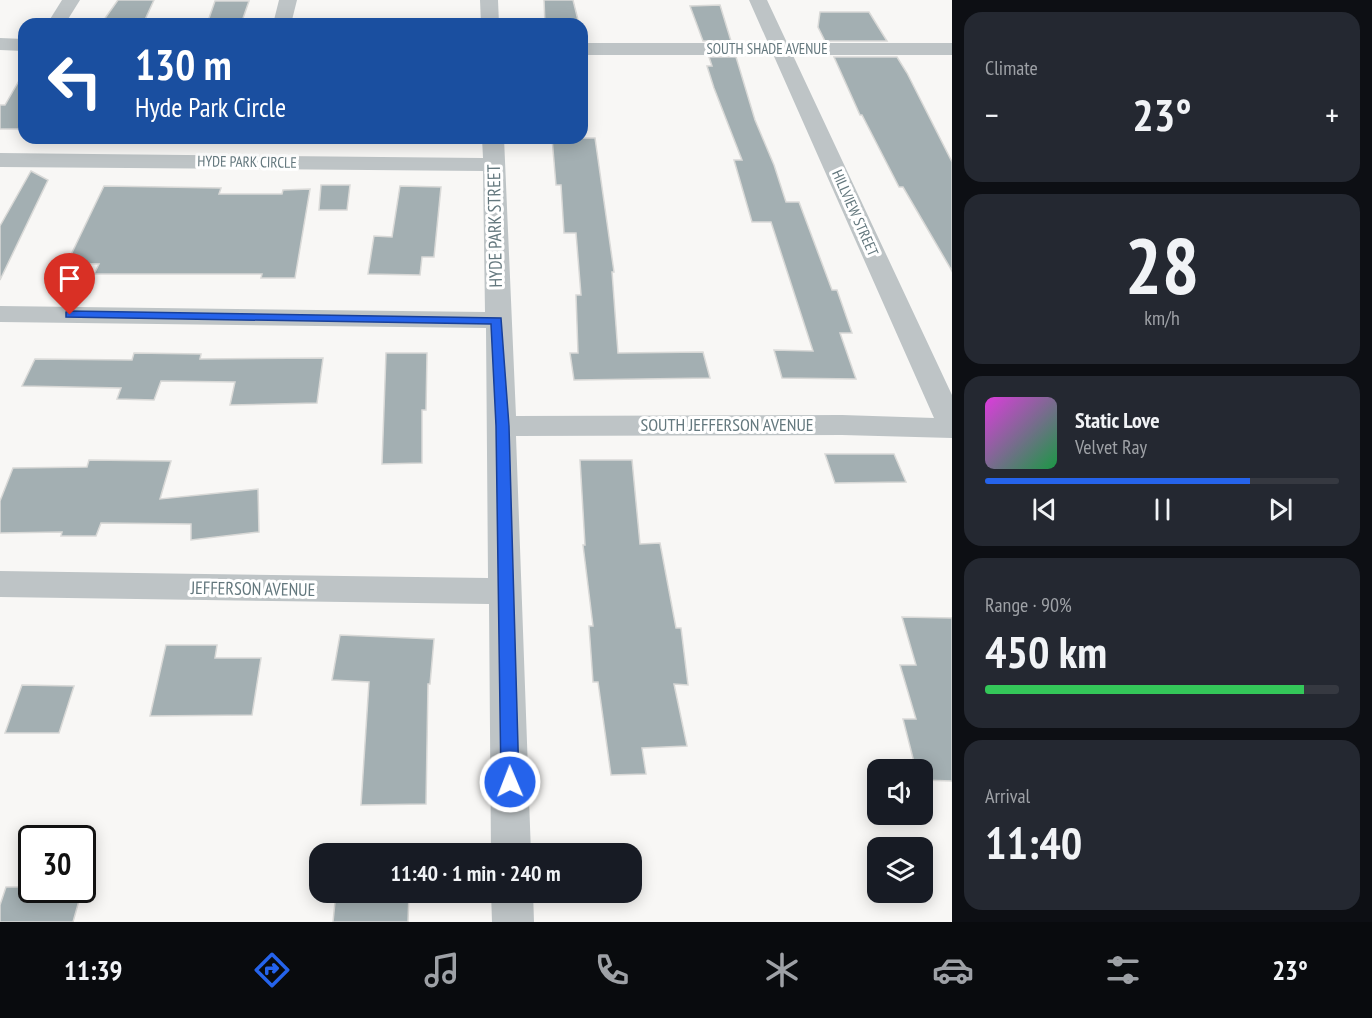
<!DOCTYPE html>
<meta charset="utf-8">
<style>
:root{--surface:#171b24;--page:#242831;--text:#f1f3f6;--muted:#9ea1a6;--line:#363941;--accent:#2563eb}
body{margin:0;font-family:"PT Sans Narrow",sans-serif;background:var(--page);color:var(--text);height:100vh;display:flex;flex-direction:column;font-size:22px;white-space:nowrap}
*{box-sizing:border-box;margin:0}
p{font-size:20px;color:var(--muted)}
.icon{flex:none;width:33px;height:33px;fill:none;stroke:currentColor;stroke-width:2;stroke-linecap:round;stroke-linejoin:round}
.map{position:relative;flex:1;overflow:hidden}
.side{display:flex;flex-direction:column;gap:12px;padding:12px;background:#0d0f14;width:420px}
.side>*{flex:none}
.banner{position:absolute;left:18px;top:18px;width:570px;height:126px;border-radius:18px;box-shadow:0 3px 15px #0003;background:#1a4fa0;color:#fff;overflow:hidden}
.buttons{position:absolute;left:867px;top:759px;display:grid;gap:12px}
.buttons a{display:grid;place-items:center;width:66px;height:66px;border-radius:12px;background:var(--surface);box-shadow:0 3px 15px #0003;font-size:30px}
.speed{position:absolute;left:18px;top:825px;display:flex;gap:12px;font-size:30px;font-weight:700;text-align:center}
.speed>*{display:grid;place-content:center;width:78px;height:78px;border-radius:50%;background:var(--surface);box-shadow:0 3px 15px #0003;line-height:1}
.speed .limit{border:3px solid #111;border-radius:9px;background:#fff;color:#111}
.pin{position:absolute;display:grid;place-items:center;width:51px;height:51px;color:#fff;margin:-62px -26px;border-radius:50% 50% 50% 0;rotate:-45deg;box-shadow:0 0 6px #0007}
.pin .icon{rotate:45deg}
.me{position:absolute;width:66px;margin:-33px;rotate:359deg;stroke-linejoin:round;filter:drop-shadow(0 0 4px #0008)}
.turn{display:flex;align-items:center;gap:21px;height:126px;padding:0 18px;font-size:27px}
.turn .icon{width:78px;height:78px;stroke-width:2.5}
.turn b{display:block;font-size:42px;line-height:51px}
.big{font-size:45px;font-weight:800;line-height:1.1}
.side .tile{flex:1;display:flex;flex-direction:column;justify-content:center;gap:9px;min-width:0;padding:0 21px;border-radius:18px;background:var(--page)}
.side .dial{align-items:center;gap:0}
.dial b{font-size:78px;line-height:1}
.song{display:flex;align-items:center;gap:18px}
.cover{width:72px;height:72px;border-radius:9px;background:linear-gradient(135deg,hsl(300 70% 55%),hsl(140 70% 35%))}
.played{height:6px;border-radius:3px;background:linear-gradient(90deg,var(--accent) 75%,var(--line) 75%)}
.keys{display:flex;justify-content:space-around;direction:ltr}
.heat{display:flex;justify-content:space-between;align-items:center;font-size:33px;direction:ltr}
.charge{height:9px;border-radius:4px;background:linear-gradient(90deg,#34c759 90%,var(--line) 0)}
.trip{position:absolute;left:309px;top:843px;width:333px;height:60px;border-radius:18px;background:var(--surface);box-shadow:0 3px 15px #0003;font-weight:800;line-height:60px;text-align:center}
.tabs{display:flex;height:96px;justify-content:space-around;align-items:center;background:#090b0e;color:var(--muted)}
.tabs .icon{width:42px;height:42px}
.tabs .selected{color:var(--accent)}
.tabs b{font-size:27px;color:var(--text)}
main{display:flex;flex:1;min-height:0}
.map>svg:first-child{display:block}
.building{fill:#a3afb2;stroke:#d9d9d7;stroke-width:1.5}
.lines{fill:none;stroke-linecap:round;stroke-linejoin:round}
.minor{fill:#bec4c6;fill-rule:evenodd}
.tertiary{fill:#bec4c6;fill-rule:evenodd}
.route{fill:#2563eb;stroke:#184099;stroke-width:1.5}
.labels{text-anchor:middle;stroke-width:6;stroke-linejoin:round;paint-order:stroke}
.far-street-label{font-size:15px;fill:#64787e;stroke:#fff}
.street-label{font-size:18px;fill:#64787e;stroke:#fff}
</style>
<main>
<div class="map">
<svg width="952" height="922" viewBox="0 0 952 922">
<rect width="100%" height="100%" fill="#f8f7f5"/>
<g class="building">
<polygon points="118,0 154,0 143,24 101,24"/>
<polygon points="544,0 573,0 579,24 545,24"/>
<polygon points="215,1 249,1 241,24 207,24"/>
<polygon points="720,5 731,41 703,41 690,6"/>
<polygon points="820,12 869,12 887,41 825,41 818,27"/>
<polygon points="709,57 736,57 755,120 774,165 786,202 799,202 832,290 837,290 852,333 840,333 856,379 782,378 774,350 813,351 771,222 752,222 734,160 742,160 714,88 707,66 712,66"/>
<polygon points="834,57 897,57 907,73 952,162 952,271 903,187 899,187 862,115 860,115"/>
<polygon points="24,72 24,129 0,129 0,105 5,105"/>
<polygon points="552,138 595,138 614,272 612,272 618,353 703,352 710,378 574,380 570,353 578,353 576,295 581,295 576,233 564,233 561,185 556,185"/>
<polygon points="31,171 48,180 0,280 0,226"/>
<polygon points="321,185 350,185 347,210 319,210"/>
<polygon points="104,186 221,188 219,194 282,194 283,190 310,189 295,278 261,278 262,274 94,274 99,264 67,263"/>
<polygon points="400,186 441,187 434,257 422,257 420,275 368,274 374,236 392,237"/>
<polygon points="134,353 201,354 200,359 323,358 317,403 230,405 235,382 161,381 154,400 117,399 121,388 22,386 35,359 132,360"/>
<polygon points="386,353 427,353 426,410 422,410 422,463 382,464"/>
<polygon points="825,454 894,454 906,482 835,483"/>
<polygon points="89,460 171,461 160,499 258,489 259,532 191,540 191,524 101,523 96,536 61,536 62,532 0,533 0,501 13,468 87,467"/>
<polygon points="580,460 632,460 640,544 660,543 676,628 681,628 688,685 674,684 687,746 642,748 646,774 611,775 598,682 593,682 589,626 593,626 583,545 585,545"/>
<polygon points="902,617 952,618 952,781 922,780 922,770 916,770 903,719 916,719 900,665 916,665"/>
<polygon points="340,635 434,639 430,684 428,684 426,804 361,805 369,682 332,680"/>
<polygon points="166,645 217,645 215,658 261,658 252,715 150,716"/>
<polygon points="22,685 74,686 59,733 5,733"/>
<polygon points="6,887 32,887 32,890 82,890 73,922 0,922 0,905"/>
<polygon points="336,892 409,892 408,922 333,922"/>
</g>
<g class="lines">
<g class="minor">
<polygon points="62,0 80,0 65,24 47,24"/>
<polygon points="279,0 297,0 291,24 273,24"/>
<polygon points="480,0 498,0 499,24 481,24"/>
<polygon points="749,0 767,0 952,395 952,438 842,435 516,436 531,854 491,854 489,604 0,597 0,571 488,578 486,328 0,322 0,306 485,312 483,171 0,167 0,153 483,158 482,138 504,138 516,416 842,415 934,418"/>
<polygon points="491,892 533,892 534,922 492,922"/>
</g>
<g class="tertiary">
<polygon points="0,38 24,39 24,51 0,50"/>
<rect x="582" y="43" width="370" height="12"/>
</g>
</g>
<polygon class="route" points="70,311 501,318 509,426 519,782 516,788 510,790 503,788 501,782 496,426 491,324 66,317 66,312"/>
<g class="labels">
<g class="far-street-label">
<text x="767" y="54">SOUTH SHADE AVENUE</text>
<text transform="translate(247 162) rotate(1)" y="5">HYDE PARK CIRCLE</text>
<text transform="translate(855 213) rotate(66)" y="5">HILLVIEW STREET</text>
</g>
<g class="street-label">
<text transform="translate(495 226) rotate(-91)" y="6">HYDE PARK STREET</text>
<text x="727" y="431">SOUTH JEFFERSON AVENUE</text>
<text transform="translate(253 589) rotate(1)" y="6">JEFFERSON AVENUE</text>
</g>
</g>
</svg>
<div class="buttons">
<a><svg class="icon" aria-label="sound" viewBox="0 0 24 24"><path d="M4 9h4l5-4v14l-5-4H4zM17 9q2 3 0 6"/></svg></a>
<a><svg class="icon" aria-label="layers" viewBox="0 0 24 24"><path d="M12 4l9 5-9 5-9-5zM3 14l9 5 9-5"/></svg></a>
</div>
<div class="speed"><div class="limit">30</div></div>
<div class="pin" style="left:70px;top:315px;background:#d93025"><svg class="icon" aria-label="arrive" viewBox="0 0 24 24"><path d="M6 21V4h12l-3 4 3 4H6"/></svg></div>
<svg class="me" style="left:510px;top:782px" viewBox="-20 -20 40 40"><circle r="17" fill="#2563eb" stroke="#fff" stroke-width="3"/><path d="M0-11L8 9 0 5-8 9z" fill="#fff"/></svg>
<div class="trip">11:40 · 1 min · 240 m</div>
<div class="banner">
<div class="turn"><svg class="icon" aria-label="left" viewBox="0 0 24 24"><path d="M17 20v-9H6M10 6l-5 5 5 5"/></svg><div><b>130 m</b>Hyde Park Circle</div></div>
</div>
</div>
<section class="side">
<div class="tile"><p>Climate</p>
<div class="heat"><a>−</a><b class="big">23°</b><a>+</a></div>
</div>
<div class="tile dial"><b>28</b><p>km/h</p></div>
<div class="tile">
<div class="song"><i class="cover"></i><div><b>Static Love</b><p>Velvet Ray</p></div></div>
<div class="played"></div>
<div class="keys"><svg class="icon" aria-label="previous" viewBox="0 0 24 24"><path d="M18 5L8 12l10 7zM5 5v14"/></svg><svg class="icon" aria-label="pause" viewBox="0 0 24 24"><path d="M8 5v14M16 5v14"/></svg><svg class="icon" aria-label="next" viewBox="0 0 24 24"><path d="M6 5l10 7-10 7zM19 5v14"/></svg></div>
</div>
<div class="tile"><p>Range · 90%</p><b class="big">450 km</b><div class="charge"></div></div>
<div class="tile"><p>Arrival</p><b class="big">11:40</b></div>
</section>
</main>
<nav class="tabs">
<b>11:39</b>
<svg class="icon selected" aria-label="directions" viewBox="0 0 24 24"><path d="M12 3l9 9-9 9-9-9zM9 14v-3h6M13 9l2 2-2 2"/></svg>
<svg class="icon" aria-label="music" viewBox="0 0 24 24"><path d="M9 18V5l10-2v13"/><circle cx="6" cy="18" r="3"/><circle cx="16" cy="16" r="3"/></svg>
<svg class="icon" aria-label="phone" viewBox="0 0 24 24"><path d="M5 4h4l2 5-3 2q2 4 5 5l2-3 5 2v4C11 20 4 13 5 4z"/></svg>
<svg class="icon" aria-label="climate" viewBox="0 0 24 24"><path d="M12 3v18M4 7l16 10M4 17L20 7"/></svg>
<svg class="icon" aria-label="car" viewBox="0 0 24 24"><path d="M5 17H2v-5l4-1 3-4h7l3 4 3 1v5h-3M9 17h6M6 11h13"/><circle cx="7" cy="17" r="2"/><circle cx="17" cy="17" r="2"/></svg>
<svg class="icon" aria-label="filters" viewBox="0 0 24 24"><path d="M4 7h16M4 17h16"/><circle cx="9" cy="7" r="2"/><circle cx="15" cy="17" r="2"/></svg>
<b>23°</b>
</nav>
